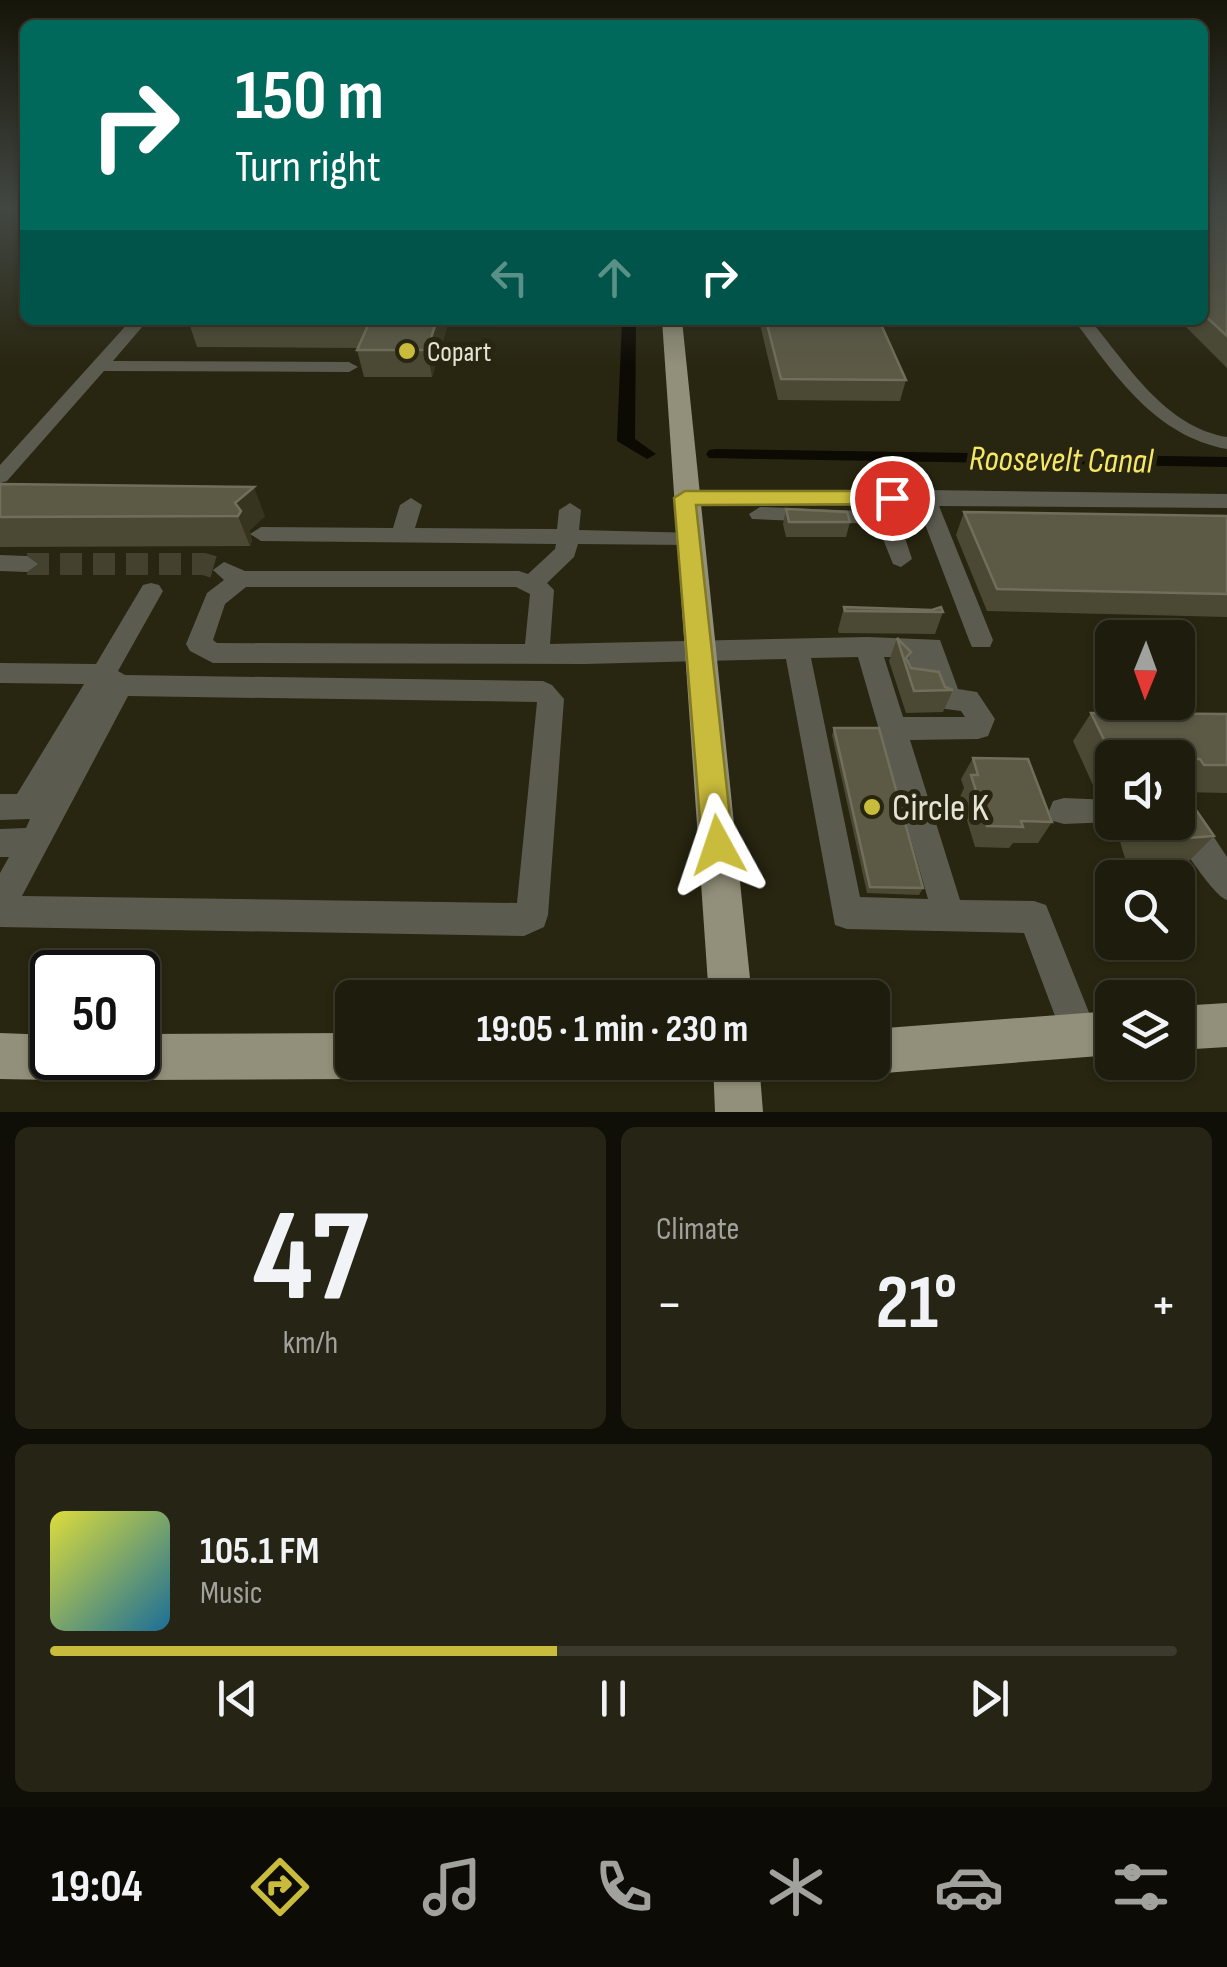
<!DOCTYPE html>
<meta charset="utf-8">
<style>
:root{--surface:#1e1c0c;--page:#262515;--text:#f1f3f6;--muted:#a1a19d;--line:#3c3a2d;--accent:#c9bb3b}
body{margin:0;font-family:"Sofia Sans Condensed",sans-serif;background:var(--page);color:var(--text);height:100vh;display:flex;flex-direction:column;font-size:38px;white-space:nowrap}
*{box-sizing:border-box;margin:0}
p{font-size:32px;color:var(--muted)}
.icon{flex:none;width:55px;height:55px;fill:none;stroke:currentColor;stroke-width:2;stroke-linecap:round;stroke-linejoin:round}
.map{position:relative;height:1112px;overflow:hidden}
.panel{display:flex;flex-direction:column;gap:15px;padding:15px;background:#100f07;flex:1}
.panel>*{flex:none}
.guide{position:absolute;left:20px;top:20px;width:1188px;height:305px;border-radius:15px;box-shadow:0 2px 8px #0004,0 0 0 2px var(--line);background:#00695c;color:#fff;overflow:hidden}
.needle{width:65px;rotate:181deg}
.tools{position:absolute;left:1095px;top:620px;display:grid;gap:20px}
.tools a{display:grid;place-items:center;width:100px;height:100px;border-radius:15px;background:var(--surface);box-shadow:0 2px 8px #0004,0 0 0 2px var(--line);font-size:50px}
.speed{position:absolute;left:30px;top:950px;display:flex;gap:20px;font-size:50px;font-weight:700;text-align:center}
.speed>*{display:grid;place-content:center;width:130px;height:130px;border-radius:50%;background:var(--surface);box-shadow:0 2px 8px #0004,0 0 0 2px var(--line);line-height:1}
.speed .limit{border:5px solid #111;border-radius:15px;background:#fff;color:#111}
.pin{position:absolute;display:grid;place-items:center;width:85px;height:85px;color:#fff;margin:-42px;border:5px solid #fff;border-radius:50%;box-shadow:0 2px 10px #0007}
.me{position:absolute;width:110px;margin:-55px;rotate:355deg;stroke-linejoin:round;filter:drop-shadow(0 0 8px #0008)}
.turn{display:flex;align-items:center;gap:35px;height:210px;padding:0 50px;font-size:45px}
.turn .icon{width:130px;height:130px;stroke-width:2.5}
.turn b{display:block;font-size:70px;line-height:85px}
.lanes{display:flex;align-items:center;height:95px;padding:0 50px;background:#0003;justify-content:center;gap:50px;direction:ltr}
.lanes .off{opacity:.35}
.big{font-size:75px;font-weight:700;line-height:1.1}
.panel .card{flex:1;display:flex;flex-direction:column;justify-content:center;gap:15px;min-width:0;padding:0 35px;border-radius:15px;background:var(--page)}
.panel .dial{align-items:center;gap:0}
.dial b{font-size:130px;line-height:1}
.song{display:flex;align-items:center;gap:30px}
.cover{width:120px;height:120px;border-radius:15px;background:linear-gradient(135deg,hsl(60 70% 55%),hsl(200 70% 35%))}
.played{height:10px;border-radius:5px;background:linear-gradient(90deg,var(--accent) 45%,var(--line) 45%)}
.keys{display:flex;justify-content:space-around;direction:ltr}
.heat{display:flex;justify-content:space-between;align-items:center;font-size:55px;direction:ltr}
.panel .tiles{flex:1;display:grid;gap:15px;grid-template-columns:1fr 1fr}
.card:last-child{grid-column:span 2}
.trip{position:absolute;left:335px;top:980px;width:555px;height:100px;border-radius:15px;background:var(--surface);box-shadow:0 2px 8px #0004,0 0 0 2px var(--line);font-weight:700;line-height:100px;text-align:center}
.tab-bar{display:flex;height:160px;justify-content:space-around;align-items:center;background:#0c0b05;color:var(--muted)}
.tab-bar .icon{width:70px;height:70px}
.tab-bar .active{color:var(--accent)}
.tab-bar b{font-size:45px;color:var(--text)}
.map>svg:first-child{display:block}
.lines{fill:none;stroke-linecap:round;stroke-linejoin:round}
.canal{fill:#0c0a02;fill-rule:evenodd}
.minor-tunnel{stroke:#44422e;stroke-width:22;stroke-dasharray:22 11;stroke-linecap:butt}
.minor{fill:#5c5b50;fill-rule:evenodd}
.major{fill:#92907a;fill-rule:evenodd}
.wall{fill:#4b4933}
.shaded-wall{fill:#36341e}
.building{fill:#5c5945;stroke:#716f5b;stroke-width:2.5}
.route{fill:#c9bb3b;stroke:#837a26;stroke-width:2.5}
.poi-dot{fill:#c9bb3b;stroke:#282610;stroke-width:4}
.labels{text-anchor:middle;stroke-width:10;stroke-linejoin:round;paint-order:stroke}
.far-poi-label{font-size:28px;fill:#e4e3d5;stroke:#282610;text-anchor:start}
.water-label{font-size:35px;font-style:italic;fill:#f6e865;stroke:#282610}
.near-poi-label{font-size:38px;fill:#e4e3d5;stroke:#282610;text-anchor:start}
</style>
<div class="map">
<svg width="1227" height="1112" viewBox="0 0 1227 1112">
<rect width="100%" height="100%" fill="#282610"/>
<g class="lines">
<g class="canal">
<polygon points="622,320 636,320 635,439 656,454 647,459 617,441"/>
<polygon points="715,449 1227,457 1227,467 709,458 706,454 709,450"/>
</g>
<polyline class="minor-tunnel" points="27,564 204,564 224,570"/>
<g class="minor">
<polygon points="131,320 148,320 113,361 349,362 358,367 349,372 104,371 7,481 0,483 0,465"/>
<path d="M1074,320H1090C1128,365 1165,427 1227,437V449C1155,436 1115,375 1074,320Z"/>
<polygon points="925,490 1227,494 1227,508 939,506 993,640 990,647 972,647 969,640 918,506 685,505 675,498 685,491"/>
<path d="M411,498L422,505L415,528L557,529L559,510L570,503L581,510L579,530L697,533L700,538L689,545L578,544L574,557L547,583L554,590L550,644L868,637L940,640L958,689L977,692L995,719L988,736L978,739L910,740L960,900L1034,901L1046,905L1098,1035L1093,1048L1080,1053L1067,1048L1024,933L847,929L835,925L786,659L584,664L213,663L190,651L186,644L207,593L224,580L213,570L224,562L245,571H519L528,574L555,549L556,544L261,541L250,534L261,527L393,528L400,505ZM246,587H516L530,594L525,644L217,643L213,640L225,604ZM858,657L928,899L860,897L811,658ZM884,657H900L896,663L900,670L926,673L939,708L961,711L965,717H903Z"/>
<polygon points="760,507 890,512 900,523 912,559 901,567 893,564 877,524 752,519 749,514"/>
<polygon points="0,555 27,556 38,564 27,572 0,571"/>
<path d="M151,583L159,585L163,591L118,671L125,675L543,681L552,685L564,699L548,915L544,927L524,936L0,927V873L9,857H0V829L26,828L30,819L0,820V794H17L84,684L0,683V663L96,664L143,585ZM128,696L537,702L517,903L22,896Z"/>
<polygon points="1064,798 1112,800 1112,822 1064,824 1053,821 1049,811 1053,801"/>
<path d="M1178,803L1200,816L1227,857V900C1212,895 1178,839 1165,822H1178Z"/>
</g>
<g class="major">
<polygon points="662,320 682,320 752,998 709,998"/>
<polygon points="1227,1003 1227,1047 1178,1050 1178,1006"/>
<polygon points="1112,1011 1112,1055 872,1074 856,1068 854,1062 872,1062 872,1029"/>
<polygon points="0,1033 52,1035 52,1058 74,1058 68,1073 52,1080 0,1079"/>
<polygon points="352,1033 352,1062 372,1062 368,1072 352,1079 138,1080 122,1073 116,1058 138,1058 138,1034"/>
<polygon points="713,1062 759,1062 763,1112 715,1112"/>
</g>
</g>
<g class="wall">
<polygon points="1202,210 1227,210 1227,368 1179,320 1202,320"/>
<polygon points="188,320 449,320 432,377 364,377 357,350 358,348 197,347"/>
<polygon points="759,320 879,320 906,380 900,401 778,400"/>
<polygon points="0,484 265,516 249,531 252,540 250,546 0,547"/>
<polygon points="786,509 850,522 846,537 786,537 783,524"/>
<polygon points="964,512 1227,516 1227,617 987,611 956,535"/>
<polygon points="844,607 943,612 935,634 839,633 838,630"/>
<polygon points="897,638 911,652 908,661 911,668 953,690 943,712 906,713 889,661"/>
<polygon points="1091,713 1227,714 1227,793 1180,792 1178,787 1178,758 1112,758 1112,797 1098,796 1073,741"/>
<polygon points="834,728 923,888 919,895 867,893 832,735"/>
<polygon points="973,758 1052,822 1038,843 1013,843 1009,848 975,847 960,797 964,788 961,779"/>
<polygon points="1180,794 1214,836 1188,862 1128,868 1114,822 1178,822"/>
</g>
<g class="shaded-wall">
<polygon points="437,320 449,320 432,377 427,350"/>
<polygon points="254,487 265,516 249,531 252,540 250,546 238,516 235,503"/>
</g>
<g class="building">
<polygon points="1202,210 1227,210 1227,336 1202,313"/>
<polygon points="188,320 437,320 427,350 357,350 370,321"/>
<polygon points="766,320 879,320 906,380 781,379"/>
<polygon points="0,484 254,487 235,503 241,511 238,516 0,517"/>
<polygon points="786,509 847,512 850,522 789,522"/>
<polygon points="964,512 1227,516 1227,594 997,589"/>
<polygon points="844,607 932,610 941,607 943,612 845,611"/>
<polygon points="897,638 911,652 906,658 911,668 939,672 945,687 953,690 914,691"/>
<polygon points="1091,713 1227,714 1227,765 1204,765 1200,759 1113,758"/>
<polygon points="834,728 879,728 923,888 870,887"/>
<polygon points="973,758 1028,759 1052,822 1021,821 1023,827 987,826 971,775 978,775"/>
<polygon points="1178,790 1180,794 1185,794 1214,836 1151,841 1144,822 1178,822"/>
</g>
<linearGradient id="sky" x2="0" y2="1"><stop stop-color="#161509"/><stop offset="0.57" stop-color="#424742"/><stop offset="1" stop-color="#424742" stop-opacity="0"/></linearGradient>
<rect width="1227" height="366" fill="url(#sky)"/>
<polygon class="route" points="685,491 892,491 902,498 892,504 696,505 733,845 729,855 718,859 706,855 702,845 674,498"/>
<g class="poi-dot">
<circle cx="407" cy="351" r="10"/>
<circle cx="872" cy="807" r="10"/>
</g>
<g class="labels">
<g class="far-poi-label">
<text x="427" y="361">Copart</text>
</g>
<g class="water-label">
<text transform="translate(1061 459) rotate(1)" y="12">Roosevelt Canal</text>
</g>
<g class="near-poi-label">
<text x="892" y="820">Circle K</text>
</g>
</g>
</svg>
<div class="tools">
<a><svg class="needle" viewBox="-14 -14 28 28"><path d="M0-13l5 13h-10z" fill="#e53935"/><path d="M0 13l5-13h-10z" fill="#a1a19d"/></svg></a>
<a><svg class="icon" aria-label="sound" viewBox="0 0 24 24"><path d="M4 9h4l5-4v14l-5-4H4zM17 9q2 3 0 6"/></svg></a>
<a><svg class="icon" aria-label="search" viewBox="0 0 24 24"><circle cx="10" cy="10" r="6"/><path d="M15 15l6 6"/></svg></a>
<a><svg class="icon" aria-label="layers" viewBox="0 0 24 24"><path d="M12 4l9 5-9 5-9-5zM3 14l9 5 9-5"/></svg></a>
</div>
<div class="speed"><div class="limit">50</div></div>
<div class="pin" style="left:892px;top:498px;background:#d93025"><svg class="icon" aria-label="arrive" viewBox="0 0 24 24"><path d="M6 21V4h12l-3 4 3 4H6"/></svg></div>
<svg class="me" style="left:718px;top:845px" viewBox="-20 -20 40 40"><path d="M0-17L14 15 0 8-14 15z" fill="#c9bb3b" stroke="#fff" stroke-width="4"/></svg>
<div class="trip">19:05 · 1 min · 230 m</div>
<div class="guide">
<div class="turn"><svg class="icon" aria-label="right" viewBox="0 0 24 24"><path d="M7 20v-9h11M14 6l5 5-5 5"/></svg><div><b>150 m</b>Turn right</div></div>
<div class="lanes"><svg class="icon off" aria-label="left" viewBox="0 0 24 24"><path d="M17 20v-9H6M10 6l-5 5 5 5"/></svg><svg class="icon off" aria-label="ahead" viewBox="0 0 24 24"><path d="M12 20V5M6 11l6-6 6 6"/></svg><svg class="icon" aria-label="right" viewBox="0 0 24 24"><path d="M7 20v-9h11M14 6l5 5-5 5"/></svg></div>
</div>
</div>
<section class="panel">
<div class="tiles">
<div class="card dial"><b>47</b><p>km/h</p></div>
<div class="card"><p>Climate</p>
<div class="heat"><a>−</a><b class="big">21°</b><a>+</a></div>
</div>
<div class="card">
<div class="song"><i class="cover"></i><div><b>105.1 FM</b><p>Music</p></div></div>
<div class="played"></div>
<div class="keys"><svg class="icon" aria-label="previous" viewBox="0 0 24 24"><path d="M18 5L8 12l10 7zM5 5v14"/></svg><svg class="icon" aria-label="pause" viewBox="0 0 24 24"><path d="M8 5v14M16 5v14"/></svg><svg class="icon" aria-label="next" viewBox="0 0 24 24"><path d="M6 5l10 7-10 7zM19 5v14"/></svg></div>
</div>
</div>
</section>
<nav class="tab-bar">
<b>19:04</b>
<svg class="icon active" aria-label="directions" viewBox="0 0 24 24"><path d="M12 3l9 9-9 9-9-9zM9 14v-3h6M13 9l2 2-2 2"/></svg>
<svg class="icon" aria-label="music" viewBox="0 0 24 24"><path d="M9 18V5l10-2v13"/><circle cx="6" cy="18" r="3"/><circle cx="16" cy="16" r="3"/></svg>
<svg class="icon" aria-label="phone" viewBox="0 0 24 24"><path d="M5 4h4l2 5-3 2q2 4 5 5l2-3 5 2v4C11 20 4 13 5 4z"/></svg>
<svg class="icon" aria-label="climate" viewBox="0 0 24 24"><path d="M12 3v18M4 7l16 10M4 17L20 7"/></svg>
<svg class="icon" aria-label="car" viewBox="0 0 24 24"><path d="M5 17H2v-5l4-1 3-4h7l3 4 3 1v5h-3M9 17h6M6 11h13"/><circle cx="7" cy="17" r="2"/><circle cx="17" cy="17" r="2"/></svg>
<svg class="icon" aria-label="filters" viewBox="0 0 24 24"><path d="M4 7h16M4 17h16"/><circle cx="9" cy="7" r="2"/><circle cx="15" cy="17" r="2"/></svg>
</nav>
